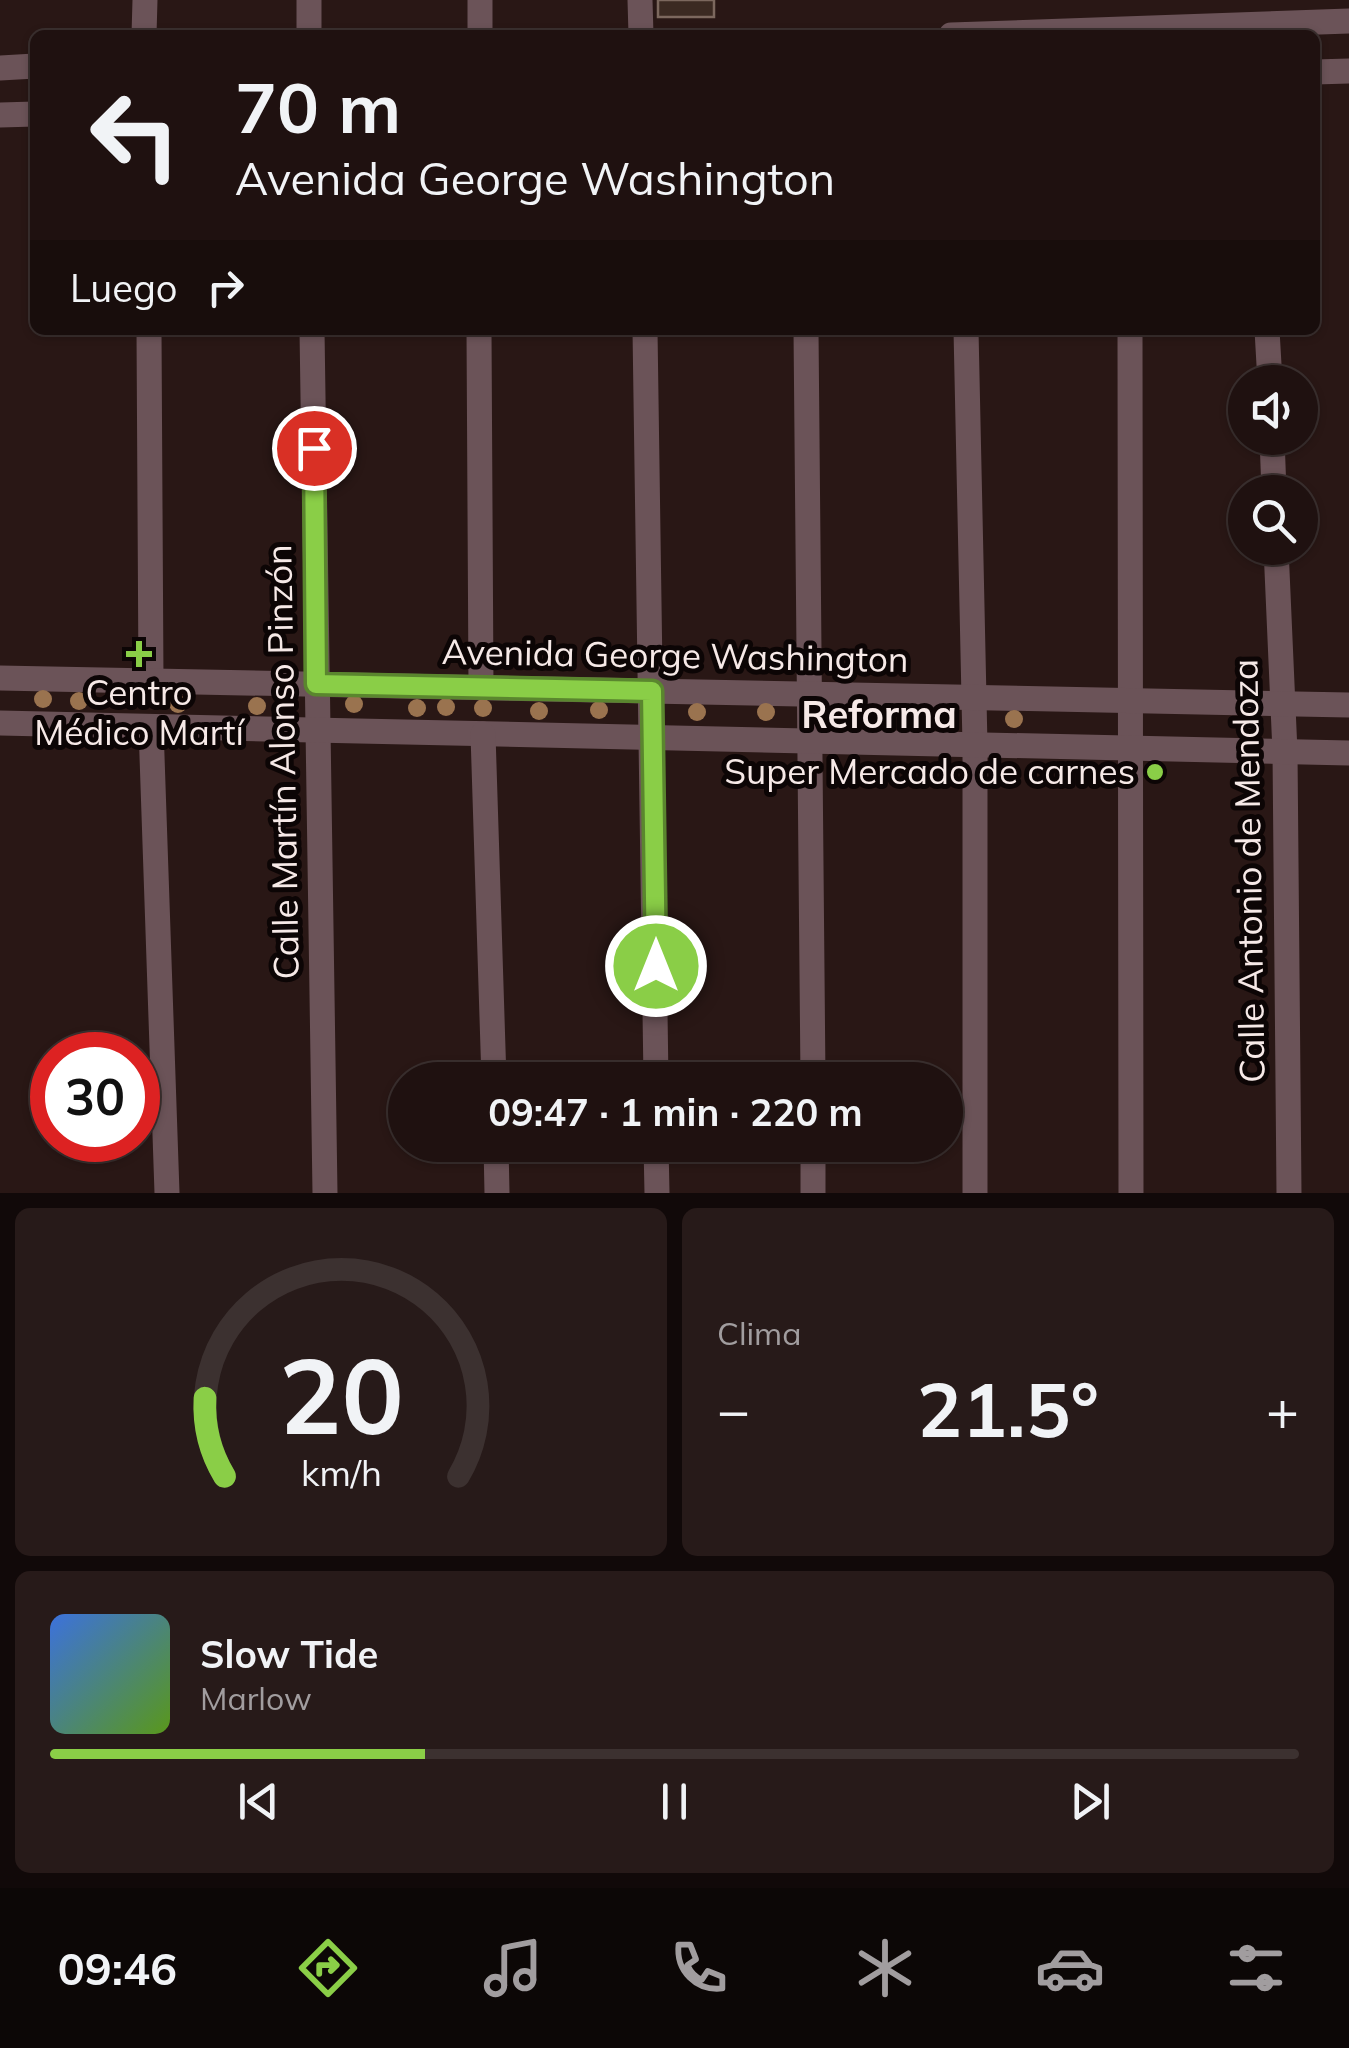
<!DOCTYPE html>
<html lang="es">
<meta charset="utf-8">
<style>
:root{--surface:#1f1110;--page:#271a19;--text:#f1f3f6;--muted:#a19d9f;--line:#3c3130;--accent:#8ace47}
body{margin:0;font-family:Mulish,sans-serif;background:var(--page);color:var(--text);height:100vh;display:flex;flex-direction:column;font-size:38px;white-space:nowrap}
*{box-sizing:border-box;margin:0}
p{font-size:32px;color:var(--muted)}
.icon{flex:none;width:55px;height:55px;fill:none;stroke:currentColor;stroke-width:2;stroke-linecap:round;stroke-linejoin:round}
.map{position:relative;height:1193px;overflow:hidden}
.details{display:flex;flex-direction:column;gap:15px;padding:15px;background:#110909;flex:1}
.details>*{flex:none}
.hud{position:absolute;left:30px;top:30px;width:1290px;height:305px;border-radius:15px;box-shadow:0 2px 8px #0004,0 0 0 2px var(--line);background:#1f1110;color:var(--text);overflow:hidden}
.fabs{position:absolute;left:1228px;top:365px;display:grid;gap:20px}
.fabs a{display:grid;place-items:center;width:90px;height:90px;border-radius:50%;background:var(--surface);box-shadow:0 2px 8px #0004,0 0 0 2px var(--line);font-size:50px}
.speed{position:absolute;left:30px;top:1032px;display:flex;gap:20px;font-size:50px;font-weight:700;text-align:center}
.speed>*{display:grid;place-content:center;width:130px;height:130px;border-radius:50%;background:var(--surface);box-shadow:0 2px 8px #0004,0 0 0 2px var(--line);line-height:1}
.speed .limit{border:15px solid #d22;background:#fff;color:#111}
.pin{position:absolute;display:grid;place-items:center;width:85px;height:85px;color:#fff;margin:-42px;border:5px solid #fff;border-radius:50%;box-shadow:0 2px 10px #0007}
.me{position:absolute;width:110px;margin:-55px;rotate:0deg;stroke-linejoin:round;filter:drop-shadow(0 0 8px #0008)}
.turn{display:flex;align-items:center;gap:35px;height:210px;padding:0 40px;font-size:45px}
.turn .icon{width:130px;height:130px;stroke-width:2.5}
.turn b{display:block;font-size:70px;line-height:85px}
.then{display:flex;align-items:center;height:95px;padding:0 40px;background:#0003;gap:20px;font-size:38px}
.big{font-size:75px;font-weight:700;line-height:1.1}
.details .tile{flex:1;display:flex;flex-direction:column;justify-content:center;gap:15px;min-width:0;padding:0 35px;border-radius:15px;background:var(--page)}
.details .dial{align-items:center;gap:0}
.dial svg{height:260px;overflow:visible;fill:none;stroke:var(--line);stroke-width:7;stroke-linecap:round;text-anchor:middle}
.dial text{fill:var(--text);stroke:none}
.song{display:flex;align-items:center;gap:30px}
.cover{width:120px;height:120px;border-radius:15px;background:linear-gradient(135deg,hsl(220 70% 55%),hsl(90 70% 35%))}
.played{height:10px;border-radius:5px;background:linear-gradient(90deg,var(--accent) 30%,var(--line) 30%)}
.keys{display:flex;justify-content:space-around;direction:ltr}
.heat{display:flex;justify-content:space-between;align-items:center;font-size:55px;direction:ltr}
.details .tiles{flex:1;display:grid;gap:15px;grid-template-columns:1fr 1fr}
.tile:last-child{grid-column:span 2}
.trip{position:absolute;left:388px;top:1062px;width:575px;height:100px;border-radius:50px;background:var(--surface);box-shadow:0 2px 8px #0004,0 0 0 2px var(--line);font-weight:700;line-height:100px;text-align:center}
.tab-bar{display:flex;height:160px;justify-content:space-around;align-items:center;background:#0c0706;color:var(--muted)}
.tab-bar .icon{width:70px;height:70px}
.tab-bar .on{color:var(--accent)}
.tab-bar b{font-size:45px;color:var(--text)}
.map>svg:first-child{display:block}
.building{fill:#3b2a22;stroke:#7c685e;stroke-width:2.5}
.lines{fill:none;stroke-linecap:round;stroke-linejoin:round}
.minor{stroke:#6b5358;stroke-width:25}
.tree{fill:#9a734f}
.route-casing{stroke:#5a862e;stroke-width:25}
.route{stroke:#8ace47;stroke-width:18}
.poi-dot{fill:#8ace47;stroke:#0c0505;stroke-width:4}
.labels{text-anchor:middle;stroke-width:10;stroke-linejoin:round;paint-order:stroke}
.street-label{font-size:35px;fill:#f6e9e7;stroke:#0c0505}
.poi-label{font-size:35px;fill:#f6e9e7;stroke:#0c0505}
.neighbourhood-label{font-size:38px;font-weight:bold;fill:#f6e9e7;stroke:#0c0505}
</style>
<div class="map">
<svg width="1349" height="1193" viewBox="0 0 1349 1193">
<rect width="100%" height="100%" fill="#291715"/>
<rect class="building" x="658" y="0" width="56" height="17"/>
<g class="lines">
<g class="minor">
<polyline points="640,0 641,35"/>
<polyline points="144,35 145,0"/>
<polyline points="309,35 309,0"/>
<polyline points="480,35 480,0"/>
<polyline points="951,35 1349,21"/>
<polyline points="0,68 35,66"/>
<polyline points="1315,72 1349,71"/>
<polyline points="0,115 35,114"/>
<polyline points="149,330 151,681"/>
<polyline points="312,330 325,1193"/>
<polyline points="479,330 481,688"/>
<polyline points="645,330 656,1080"/>
<polyline points="806,330 813,1080"/>
<polyline points="966,330 975,745 975,1193"/>
<polyline points="1130,330 1131,1193"/>
<polyline points="1267,330 1270,382"/>
<polyline points="1272,438 1274,492"/>
<polyline points="1276,548 1285,752 1289,1193"/>
<polyline points="0,678 1349,705"/>
<polyline points="0,723 1349,753"/>
<polyline points="151,727 167,1193"/>
<polyline points="483,734 494,1080"/>
<polyline points="496,1145 497,1193"/>
<polyline points="656,1145 657,1193"/>
<polyline points="813,1193 813,1145"/>
</g>
</g>
<g class="tree">
<circle cx="43" cy="699" r="9"/>
<circle cx="79" cy="701" r="9"/>
<circle cx="178" cy="704" r="9"/>
<circle cx="354" cy="704" r="9"/>
<circle cx="257" cy="706" r="9"/>
<circle cx="446" cy="707" r="9"/>
<circle cx="417" cy="708" r="9"/>
<circle cx="483" cy="708" r="9"/>
<circle cx="599" cy="710" r="9"/>
<circle cx="539" cy="711" r="9"/>
<circle cx="697" cy="712" r="9"/>
<circle cx="766" cy="712" r="9"/>
<circle cx="852" cy="716" r="9"/>
<circle cx="928" cy="718" r="9"/>
<circle cx="1014" cy="719" r="9"/>
</g>
<g class="lines">
<defs>
<polyline id="route" points="314,448 316,684 652,691 656,966"/>
</defs>
<use href="#route" class="route-casing"/>
<use href="#route" class="route"/>
</g>
<g class="poi-dot">
<path d="M134 639h10v10h10v10h-10v10h-10v-10h-10v-10h10z"/>
<circle cx="1155" cy="772" r="10"/>
</g>
<g class="labels">
<g class="street-label">
<text transform="translate(675 656) rotate(1)" y="12">Avenida George Washington</text>
<text transform="translate(283 762) rotate(-91)" y="12">Calle Martín Alonso Pinzón</text>
<text transform="translate(1249 871) rotate(-91)" y="12">Calle Antonio de Mendoza</text>
</g>
<g class="poi-label">
<text x="139" y="705">Centro<tspan x="139" dy="40">Médico Martí</tspan></text>
<text x="1135" y="784" text-anchor="end">Super Mercado de carnes</text>
</g>
<g class="neighbourhood-label">
<text x="879" y="728">Reforma</text>
</g>
</g>
</svg>
<div class="fabs">
<a><svg class="icon" aria-label="sound" viewBox="0 0 24 24"><path d="M4 9h4l5-4v14l-5-4H4zM17 9q2 3 0 6"/></svg></a>
<a><svg class="icon" aria-label="search" viewBox="0 0 24 24"><circle cx="10" cy="10" r="6"/><path d="M15 15l6 6"/></svg></a>
</div>
<div class="speed"><div class="limit">30</div></div>
<div class="pin" style="left:314px;top:448px;background:#d93025"><svg class="icon" aria-label="arrive" viewBox="0 0 24 24"><path d="M6 21V4h12l-3 4 3 4H6"/></svg></div>
<svg class="me" style="left:656px;top:966px" viewBox="-20 -20 40 40"><circle r="17" fill="#8ace47" stroke="#fff" stroke-width="3"/><path d="M0-11L8 9 0 5-8 9z" fill="#fff"/></svg>
<div class="trip">09:47 · 1 min · 220 m</div>
<div class="hud">
<div class="turn"><svg class="icon" aria-label="left" viewBox="0 0 24 24"><path d="M17 20v-9H6M10 6l-5 5 5 5"/></svg><div><b>70 m</b>Avenida George Washington</div></div>
<div class="then">Luego<svg class="icon" aria-label="right" viewBox="0 0 24 24"><path d="M7 20v-9h11M14 6l5 5-5 5"/></svg></div>
</div>
</div>
<section class="details">
<div class="tiles">
<div class="tile dial"><svg viewBox="0 0 100 80">
<path d="M14 69A42 42 0 1 1 86 69"/>
<path d="M14 69A42 42 0 0 1 8 45" stroke="#8ace47"/>
<text x="50" y="56" font-size="32" font-weight="700">20</text>
<text x="50" y="72" font-size="11">km/h</text>
</svg></div>
<div class="tile"><p>Clima</p>
<div class="heat"><a>−</a><b class="big">21.5°</b><a>+</a></div>
</div>
<div class="tile">
<div class="song"><i class="cover"></i><div><b>Slow Tide</b><p>Marlow</p></div></div>
<div class="played"></div>
<div class="keys"><svg class="icon" aria-label="previous" viewBox="0 0 24 24"><path d="M18 5L8 12l10 7zM5 5v14"/></svg><svg class="icon" aria-label="pause" viewBox="0 0 24 24"><path d="M8 5v14M16 5v14"/></svg><svg class="icon" aria-label="next" viewBox="0 0 24 24"><path d="M6 5l10 7-10 7zM19 5v14"/></svg></div>
</div>
</div>
</section>
<nav class="tab-bar">
<b>09:46</b>
<svg class="icon on" aria-label="directions" viewBox="0 0 24 24"><path d="M12 3l9 9-9 9-9-9zM9 14v-3h6M13 9l2 2-2 2"/></svg>
<svg class="icon" aria-label="music" viewBox="0 0 24 24"><path d="M9 18V5l10-2v13"/><circle cx="6" cy="18" r="3"/><circle cx="16" cy="16" r="3"/></svg>
<svg class="icon" aria-label="phone" viewBox="0 0 24 24"><path d="M5 4h4l2 5-3 2q2 4 5 5l2-3 5 2v4C11 20 4 13 5 4z"/></svg>
<svg class="icon" aria-label="climate" viewBox="0 0 24 24"><path d="M12 3v18M4 7l16 10M4 17L20 7"/></svg>
<svg class="icon" aria-label="car" viewBox="0 0 24 24"><path d="M5 17H2v-5l4-1 3-4h7l3 4 3 1v5h-3M9 17h6M6 11h13"/><circle cx="7" cy="17" r="2"/><circle cx="17" cy="17" r="2"/></svg>
<svg class="icon" aria-label="filters" viewBox="0 0 24 24"><path d="M4 7h16M4 17h16"/><circle cx="9" cy="7" r="2"/><circle cx="15" cy="17" r="2"/></svg>
</nav>
